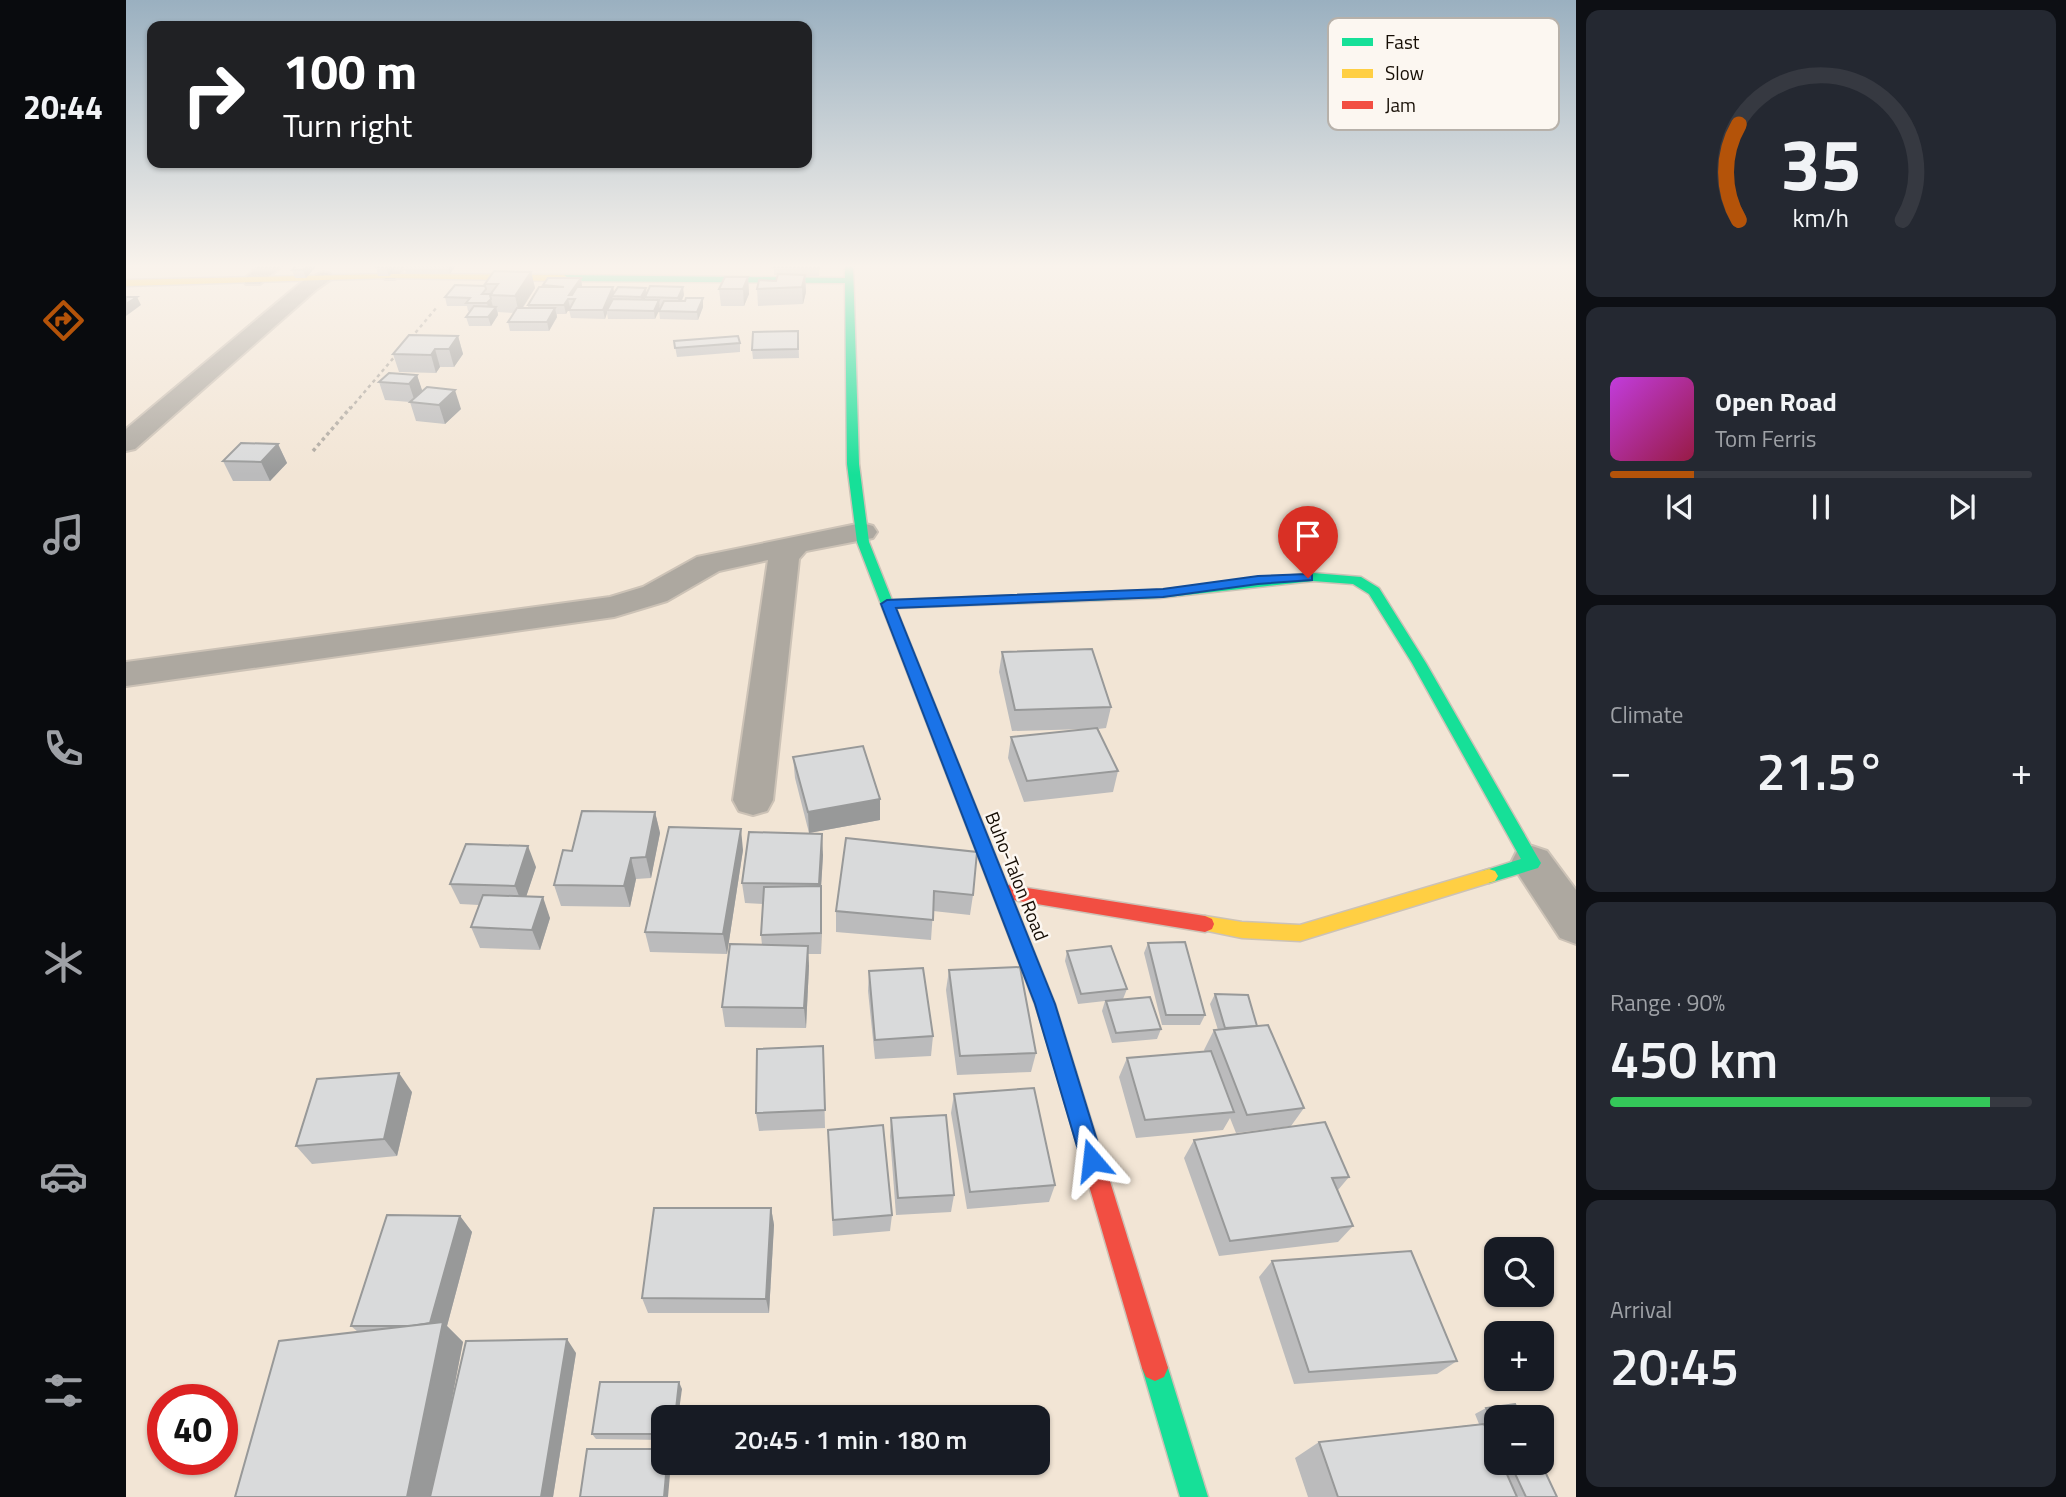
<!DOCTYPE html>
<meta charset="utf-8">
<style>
:root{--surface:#171b24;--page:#242831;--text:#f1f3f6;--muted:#9ea1a6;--line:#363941;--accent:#b45309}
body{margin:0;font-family:"Titillium Web",sans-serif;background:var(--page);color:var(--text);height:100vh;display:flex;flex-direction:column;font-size:26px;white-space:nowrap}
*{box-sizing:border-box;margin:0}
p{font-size:23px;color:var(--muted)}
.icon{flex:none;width:38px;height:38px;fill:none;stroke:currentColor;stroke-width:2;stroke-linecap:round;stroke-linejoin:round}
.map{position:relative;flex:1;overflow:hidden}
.side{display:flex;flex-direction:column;gap:10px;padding:10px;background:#0d0f14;width:490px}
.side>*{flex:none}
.guide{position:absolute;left:21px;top:21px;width:665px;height:147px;border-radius:14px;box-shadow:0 2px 5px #0004;background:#202124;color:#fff;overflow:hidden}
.controls{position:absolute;left:1358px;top:1237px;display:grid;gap:14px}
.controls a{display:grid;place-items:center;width:70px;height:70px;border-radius:14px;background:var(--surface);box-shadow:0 2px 5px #0004;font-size:35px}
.speed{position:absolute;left:21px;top:1384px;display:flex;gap:14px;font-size:35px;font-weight:700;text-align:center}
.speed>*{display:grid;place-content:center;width:91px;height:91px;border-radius:50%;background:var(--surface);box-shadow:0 2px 5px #0004;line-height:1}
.speed .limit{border:10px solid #d22;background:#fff;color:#111}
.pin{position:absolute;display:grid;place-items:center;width:60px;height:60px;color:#fff;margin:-72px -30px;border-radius:50% 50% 50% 0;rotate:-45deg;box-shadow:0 0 7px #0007}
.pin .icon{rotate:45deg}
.me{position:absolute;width:77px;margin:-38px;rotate:343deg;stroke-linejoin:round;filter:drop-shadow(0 0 5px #0008)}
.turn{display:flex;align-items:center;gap:24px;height:147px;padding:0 21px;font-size:32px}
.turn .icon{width:91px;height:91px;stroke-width:2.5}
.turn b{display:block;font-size:49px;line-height:60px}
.big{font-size:52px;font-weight:600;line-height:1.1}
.side .card{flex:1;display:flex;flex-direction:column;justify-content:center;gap:10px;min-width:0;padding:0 24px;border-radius:14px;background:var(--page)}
.side .dial{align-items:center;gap:0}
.dial svg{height:182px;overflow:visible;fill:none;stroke:var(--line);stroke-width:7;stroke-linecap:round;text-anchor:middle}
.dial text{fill:var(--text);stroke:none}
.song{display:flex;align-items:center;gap:21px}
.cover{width:84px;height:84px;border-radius:10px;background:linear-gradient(135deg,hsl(290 70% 55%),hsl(340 70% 35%))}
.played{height:7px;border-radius:4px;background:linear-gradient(90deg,var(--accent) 20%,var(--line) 20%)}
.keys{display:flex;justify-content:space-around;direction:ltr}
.heat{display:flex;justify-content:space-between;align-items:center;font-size:38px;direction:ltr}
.charge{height:10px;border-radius:5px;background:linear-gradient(90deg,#34c759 90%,var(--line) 0)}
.trip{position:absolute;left:525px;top:1405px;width:399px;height:70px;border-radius:14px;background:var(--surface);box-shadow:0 2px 5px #0004;font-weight:600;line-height:70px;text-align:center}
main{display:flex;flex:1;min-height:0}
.tabs{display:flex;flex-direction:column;width:126px;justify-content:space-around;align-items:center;background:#090b0e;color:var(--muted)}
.tabs .icon{width:49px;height:49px}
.tabs .on{color:var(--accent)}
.tabs b{font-size:32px;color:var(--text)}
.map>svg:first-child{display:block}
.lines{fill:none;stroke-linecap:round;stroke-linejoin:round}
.lane-casing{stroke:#ccc2b6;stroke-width:4}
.street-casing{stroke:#ccc2b6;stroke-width:4}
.fast-casing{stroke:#ccc2b6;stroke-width:3}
.slow-casing{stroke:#ccc2b6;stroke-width:3}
.jam-casing{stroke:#ccc2b6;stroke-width:3}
.path-far1{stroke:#ada79f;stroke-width:2.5;stroke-dasharray:3.5 3.5;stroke-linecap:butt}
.path{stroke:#ada79f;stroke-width:3.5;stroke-dasharray:3.5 3.5;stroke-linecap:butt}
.lane{fill:#ada8a0;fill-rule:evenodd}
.street{fill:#ada8a0;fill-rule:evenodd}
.fast{fill:#16e098;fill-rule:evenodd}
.slow{fill:#ffcf43;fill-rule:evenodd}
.jam{fill:#f24e42;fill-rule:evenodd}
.wall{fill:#bbbbbc}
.shaded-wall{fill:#989999}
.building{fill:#d9dadb;stroke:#989999;stroke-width:2}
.route{fill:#1a73e8;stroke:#114b97;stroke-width:2}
.labels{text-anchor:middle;stroke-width:5;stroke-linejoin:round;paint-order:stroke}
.street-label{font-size:19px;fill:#160e05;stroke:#fcf7f1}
.key{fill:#fcf7f1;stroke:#b7b1aa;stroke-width:2}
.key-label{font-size:19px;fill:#160e05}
</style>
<main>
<nav class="tabs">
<b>20:44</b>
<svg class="icon on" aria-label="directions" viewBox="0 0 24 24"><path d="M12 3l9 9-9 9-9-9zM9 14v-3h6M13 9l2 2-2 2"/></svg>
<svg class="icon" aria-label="music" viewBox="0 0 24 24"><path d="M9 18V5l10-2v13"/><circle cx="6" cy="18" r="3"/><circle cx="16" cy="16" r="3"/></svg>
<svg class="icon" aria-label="phone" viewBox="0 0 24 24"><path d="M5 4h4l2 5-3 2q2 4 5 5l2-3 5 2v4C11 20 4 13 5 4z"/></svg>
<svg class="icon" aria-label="climate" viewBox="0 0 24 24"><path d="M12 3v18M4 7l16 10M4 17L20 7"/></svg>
<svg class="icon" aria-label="car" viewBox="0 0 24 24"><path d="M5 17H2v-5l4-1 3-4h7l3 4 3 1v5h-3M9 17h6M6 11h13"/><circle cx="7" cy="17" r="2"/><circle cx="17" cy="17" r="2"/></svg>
<svg class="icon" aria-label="filters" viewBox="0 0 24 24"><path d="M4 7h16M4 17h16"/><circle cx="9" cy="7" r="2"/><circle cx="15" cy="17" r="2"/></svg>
</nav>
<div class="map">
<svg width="1450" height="1497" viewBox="0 0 1450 1497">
<rect width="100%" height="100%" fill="#f2e5d5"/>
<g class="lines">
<defs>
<polygon id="lane" points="268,265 281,265 269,279 259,279 258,276"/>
<g id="street">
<polygon points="134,265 157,265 134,284 120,284 117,280"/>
<polygon points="197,272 204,274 207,278 191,289 9,449 0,451 0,429 177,281"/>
<polygon points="736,523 747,526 751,532 747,538 680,551 673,559 647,800 641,811 627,815 613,811 607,800 642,560 593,571 541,601 488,617 0,686 0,662 484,597 517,587 571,557"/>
<polygon points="1406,846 1421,851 1450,890 1450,944 1434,938 1385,863 1391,851"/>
</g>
<g id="fast">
<polygon points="719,265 727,265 733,464 743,542 766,600 1033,590 1187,573 1235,577 1253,588 1300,663 1412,858 1415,863 1412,868 1363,883 1357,881 1354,876 1357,871 1395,859 1286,663 1243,594 1227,584 1187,581 1033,598 770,608 929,1004 950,1072 947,1079 940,1082 933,1079 909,1004 731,542 721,464 719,283 438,281 434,278 438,275 719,278"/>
<polygon points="1029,1355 1038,1359 1042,1368 1082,1497 1054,1497 1016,1368 1020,1359"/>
</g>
<g id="slow">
<polygon points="264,274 438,275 442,278 438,281 264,278 0,286 0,280"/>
<polygon points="1363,869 1369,871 1372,876 1369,881 1174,941 1116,938 1072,929 1070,924 1072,919 1079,916 1116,922 1174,925"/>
</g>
<g id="jam">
<polygon points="875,884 1079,916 1086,919 1088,924 1086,929 1079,932 875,898 869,896 866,891 869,886"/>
<polygon points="940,1062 947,1065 950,1072 1042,1368 1038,1377 1029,1381 1020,1377 1016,1368 930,1072 933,1065"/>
</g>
</defs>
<use href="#lane" class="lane-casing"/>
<use href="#street" class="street-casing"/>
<use href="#fast" class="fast-casing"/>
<use href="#slow" class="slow-casing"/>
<use href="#jam" class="jam-casing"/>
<g class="path-far1">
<polyline points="285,338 311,307"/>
<polyline points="224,409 270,355"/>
</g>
<polyline class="path" points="187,451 225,407"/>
<use href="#lane" class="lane"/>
<use href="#street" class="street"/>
<use href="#fast" class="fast"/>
<use href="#slow" class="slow"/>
<use href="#jam" class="jam"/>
</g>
<g class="wall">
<polygon points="163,265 193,265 189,265 190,266 180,278 169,278 166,270 169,265"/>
<polygon points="252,265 268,271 263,276 252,276 250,267"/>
<polygon points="277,265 330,265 324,274 280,274"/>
<polygon points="648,265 694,265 693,276 679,276 680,292 677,304 632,306 631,289 650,281 652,275 648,275"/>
<polygon points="752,265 795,265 752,266"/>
<polygon points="405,272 409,288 397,308 402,308 402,305 417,287 417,285 455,278 456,287 488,293 520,288 520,293 558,295 556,301 577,298 577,307 572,320 534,319 533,311 535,306 533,306 529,319 482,319 481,313 479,319 445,318 443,310 444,307 440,314 431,314 431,317 423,331 384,331 382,322 388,313 372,312 372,315 365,326 343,326 340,317 344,312 342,311 341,306 321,306 319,297 359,286 359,284"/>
<polygon points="622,277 623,294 618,306 595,306 593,289"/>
<polygon points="672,331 673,358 627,359 626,350"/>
<polygon points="332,336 337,354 328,367 314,367 310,373 273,372 267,354"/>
<polygon points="548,341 614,343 614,352 551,357"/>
<polygon points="291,375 296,391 335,409 319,424 290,421 284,402 259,400 253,382"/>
<polygon points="152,444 161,463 144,481 107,481 97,461"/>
<polygon points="876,652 985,707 980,728 972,729 992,771 987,792 898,802 882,758 885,737 961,729 886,731 873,672"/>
<polygon points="667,757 754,799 754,820 683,833 669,778"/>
<polygon points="529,812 534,833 525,878 510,879 504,907 435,906 428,885 446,851"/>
<polygon points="720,838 847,895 844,915 807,911 805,940 710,932 710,911"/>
<polygon points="617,850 601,954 524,952 519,932"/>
<polygon points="697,855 695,886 696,907 695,954 682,954 683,966 680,1028 599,1027 596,1007 636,945 635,935 637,904 619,903 616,883"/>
<polygon points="410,867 400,897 424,918 414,950 354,948 345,927 353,905 334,904 324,884"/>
<polygon points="1022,943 1079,1015 1074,1025 1036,1025 1018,953"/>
<polygon points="941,951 1001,989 997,999 1035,1029 1031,1039 986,1043 976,1011 979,1001 952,1004 939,961"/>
<polygon points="823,970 910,1053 905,1072 831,1075 820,990"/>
<polygon points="743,971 807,1036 805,1056 749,1059 742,991"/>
<polygon points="1089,994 1131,1026 1178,1108 1165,1126 1110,1133 1104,1118 1097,1130 1010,1138 993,1077 1001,1058 1079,1052 1078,1050 1088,1030 1092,1030 1084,1004"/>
<polygon points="697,1046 699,1128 633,1131 630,1113"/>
<polygon points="286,1092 271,1156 186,1164 170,1146"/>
<polygon points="828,1094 929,1185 923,1202 841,1209 825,1113"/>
<polygon points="765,1118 828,1195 825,1212 770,1215 764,1136"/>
<polygon points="702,1130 766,1215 764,1231 707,1236"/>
<polygon points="1068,1140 1223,1177 1212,1190 1227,1226 1212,1242 1093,1256 1058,1158"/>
<polygon points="645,1208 648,1225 643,1313 522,1313 516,1298"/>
<polygon points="334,1216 346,1232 321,1326 337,1342 322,1417 450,1353 427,1497 109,1497 232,1332 225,1326"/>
<polygon points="1146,1261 1331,1361 1311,1374 1168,1384 1133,1277"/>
<polygon points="556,1389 537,1418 537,1440 470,1439 466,1434"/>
<polygon points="1360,1408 1370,1418 1370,1463 1415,1463 1431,1497 1182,1497 1169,1458 1193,1442 1353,1424 1349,1414"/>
</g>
<g class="shaded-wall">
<polygon points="181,265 189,265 190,266 180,278 177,270"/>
<polygon points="263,265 266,265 268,271 263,276 260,268"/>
<polygon points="321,265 330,265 324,274"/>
<polygon points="405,272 409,288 393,313 389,296"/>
<polygon points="679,275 680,292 677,304 676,287"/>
<polygon points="622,277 623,294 618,306 617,289"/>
<polygon points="455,278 456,286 448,299 443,295"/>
<polygon points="487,287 489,296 486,296 487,300 481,310 481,313 479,319 477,310"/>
<polygon points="557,287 558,295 553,306 552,298"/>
<polygon points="520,288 521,296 519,297 519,300 516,305 515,297"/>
<polygon points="11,297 15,305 0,316 0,304"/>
<polygon points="577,298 577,307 572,320 571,312"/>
<polygon points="365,299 367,307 363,312 361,303"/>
<polygon points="442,299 444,307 440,314 438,305"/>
<polygon points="533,300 534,309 529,319 528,311"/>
<polygon points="370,307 372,315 365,326 362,317"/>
<polygon points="429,308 431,317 423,331 421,322"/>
<polygon points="332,336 337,354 328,367 323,349"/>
<polygon points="309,349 314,367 310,373 305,355"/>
<polygon points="291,375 297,393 289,402 283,384"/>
<polygon points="329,390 335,409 319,424 313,405"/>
<polygon points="152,444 161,463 144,481 135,462"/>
<polygon points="754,799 754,820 683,833 682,812"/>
<polygon points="529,812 534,833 525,878 520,857"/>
<polygon points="615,829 617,850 601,954 597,934"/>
<polygon points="696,834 697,855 694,905 693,884"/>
<polygon points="402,846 410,867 397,906 389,886"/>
<polygon points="505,858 510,879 504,907 498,886"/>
<polygon points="695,886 696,907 695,954"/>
<polygon points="417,897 424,918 414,950 406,930"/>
<polygon points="682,946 683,966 680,1028 678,1008"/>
<polygon points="273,1073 286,1092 271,1156 258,1139"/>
<polygon points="645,1208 648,1225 643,1313 640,1299"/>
<polygon points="334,1216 346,1232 321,1326 337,1342 307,1497 281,1497 304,1325"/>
<polygon points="441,1339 450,1353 427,1497 415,1497"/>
<polygon points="553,1382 556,1389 552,1418 549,1418"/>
<polygon points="541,1463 545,1463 542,1497 538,1497"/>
</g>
<g class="building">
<polygon points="171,265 181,265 177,270 166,270"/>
<polygon points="252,265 263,265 260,268 250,267"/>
<polygon points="648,265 693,265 693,268 647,267"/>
<polygon points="368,271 405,272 389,296 364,295 372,284 359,284"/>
<polygon points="652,274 679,275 676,287 631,289 633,280 650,281"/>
<polygon points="599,277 622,277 617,289 593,289"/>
<polygon points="422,278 455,278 443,295 446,295 451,287 487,287 477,310 443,310 449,299 442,299 438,305 402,305 413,287 438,287 417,285"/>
<polygon points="329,285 359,286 360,289 356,294 365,294 364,295 365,299 361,303 340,303 344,298 319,297"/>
<polygon points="524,286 557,287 552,298 519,297"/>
<polygon points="492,287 520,288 515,297 486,296"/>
<polygon points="0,297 11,297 0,304"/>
<polygon points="560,298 577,298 571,312 533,311 538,301 559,301"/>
<polygon points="487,299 533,300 528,311 481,310"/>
<polygon points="348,306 370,307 362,317 340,317"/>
<polygon points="391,308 429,308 421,322 382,322"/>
<polygon points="672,331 672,349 626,350 627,332"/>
<polygon points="283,335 332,336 323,349 309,349 305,355 267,354"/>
<polygon points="612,336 614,343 549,348 548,341"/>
<polygon points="263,373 291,375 283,384 253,382"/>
<polygon points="301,387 329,390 313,405 284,402"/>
<polygon points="115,443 152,444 135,462 97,461"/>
<polygon points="966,649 985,707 889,710 876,652"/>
<polygon points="971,728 992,771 901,781 885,737"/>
<polygon points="737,746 754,799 682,812 667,757"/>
<polygon points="456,811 529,812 520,857 505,858 498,886 428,885 437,850 446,851"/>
<polygon points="543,827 615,829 597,934 519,932"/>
<polygon points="623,832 696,834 693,884 616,883"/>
<polygon points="720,838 851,852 847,895 808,891 807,920 710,911"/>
<polygon points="340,844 402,846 389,886 324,884"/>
<polygon points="695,886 695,933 635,935 638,887"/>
<polygon points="357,895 417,897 406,930 345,927"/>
<polygon points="1059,942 1079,1015 1040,1015 1022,943"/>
<polygon points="604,944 682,946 678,1008 596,1007"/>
<polygon points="985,946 1001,989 955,994 941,951"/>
<polygon points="894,967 910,1053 834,1056 823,970"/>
<polygon points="797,968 807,1036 749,1040 743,971"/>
<polygon points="1089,994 1122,995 1131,1026 1099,1028"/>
<polygon points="1024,997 1035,1029 990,1033 980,1001"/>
<polygon points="1142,1025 1178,1108 1121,1115 1088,1030"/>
<polygon points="697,1046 699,1110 630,1113 631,1049"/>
<polygon points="1085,1051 1108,1112 1019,1120 1001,1058"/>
<polygon points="273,1073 258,1139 170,1146 191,1079"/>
<polygon points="908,1088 929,1185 844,1192 828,1094"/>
<polygon points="820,1115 828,1195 772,1198 765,1118"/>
<polygon points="1199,1122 1223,1177 1206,1178 1227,1226 1104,1241 1068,1140"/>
<polygon points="757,1125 766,1215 707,1220 702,1130"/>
<polygon points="528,1208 645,1208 640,1299 516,1298"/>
<polygon points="261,1215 334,1216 304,1323 286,1326 225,1326"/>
<polygon points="1285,1251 1331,1361 1183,1372 1146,1261"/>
<polygon points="317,1322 281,1497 109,1497 153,1341"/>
<polygon points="441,1339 415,1497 304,1497 340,1341"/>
<polygon points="474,1382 553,1382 549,1418 537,1418 537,1434 466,1434"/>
<polygon points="1389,1404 1395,1418 1370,1418 1370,1431 1360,1408"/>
<polygon points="1358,1424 1370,1450 1370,1463 1376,1463 1391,1497 1212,1497 1193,1442"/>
<polygon points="461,1449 537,1449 537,1463 541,1463 538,1497 454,1497"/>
<polygon points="1384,1463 1415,1463 1431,1497 1400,1497"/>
</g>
<linearGradient id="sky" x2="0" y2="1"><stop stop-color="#9ab0c0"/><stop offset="0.56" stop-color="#f9f3ec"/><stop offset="1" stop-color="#f9f3ec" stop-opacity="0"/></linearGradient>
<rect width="1450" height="475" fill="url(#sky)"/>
<polygon class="route" points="1182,574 1186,575 1186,580 1132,584 1037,597 770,608 929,1004 977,1160 974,1167 966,1171 958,1167 955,1160 909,1004 755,604 761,600 1037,589 1132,576"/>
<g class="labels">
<g class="street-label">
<text transform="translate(891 876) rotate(68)" y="7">Buho-Talon Road</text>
</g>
</g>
<rect x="1202" y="18" width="231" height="112" rx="10" class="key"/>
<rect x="1216" y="38" width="31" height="8" fill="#16e098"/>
<rect x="1216" y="69" width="31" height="9" fill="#ffcf43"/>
<rect x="1216" y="101" width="31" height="8" fill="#f24e42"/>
<g class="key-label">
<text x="1259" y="49">Fast</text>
<text x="1259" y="80">Slow</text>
<text x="1259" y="112">Jam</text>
</g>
</svg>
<div class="controls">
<a><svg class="icon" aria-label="search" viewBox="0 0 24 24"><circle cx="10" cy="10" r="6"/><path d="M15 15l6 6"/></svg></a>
<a>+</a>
<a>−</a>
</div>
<div class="speed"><div class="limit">40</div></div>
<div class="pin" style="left:1182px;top:578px;background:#d93025"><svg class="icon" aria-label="arrive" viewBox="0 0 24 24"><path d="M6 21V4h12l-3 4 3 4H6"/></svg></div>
<svg class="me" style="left:966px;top:1160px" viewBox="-20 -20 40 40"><path d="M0-17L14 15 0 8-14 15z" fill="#1a73e8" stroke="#fff" stroke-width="4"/></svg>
<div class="trip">20:45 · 1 min · 180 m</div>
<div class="guide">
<div class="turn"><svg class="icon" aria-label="right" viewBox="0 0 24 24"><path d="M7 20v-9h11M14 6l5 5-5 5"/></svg><div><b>100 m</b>Turn right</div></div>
</div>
</div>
<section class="side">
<div class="card dial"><svg viewBox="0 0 100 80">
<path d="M14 69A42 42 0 1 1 86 69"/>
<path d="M14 69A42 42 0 0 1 14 27" stroke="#b45309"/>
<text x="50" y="56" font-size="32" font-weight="700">35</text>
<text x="50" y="72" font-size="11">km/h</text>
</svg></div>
<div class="card">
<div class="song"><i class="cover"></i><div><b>Open Road</b><p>Tom Ferris</p></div></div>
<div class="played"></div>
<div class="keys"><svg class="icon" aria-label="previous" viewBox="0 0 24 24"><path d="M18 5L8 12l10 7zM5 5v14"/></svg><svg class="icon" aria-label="pause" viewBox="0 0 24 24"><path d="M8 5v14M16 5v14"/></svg><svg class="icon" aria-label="next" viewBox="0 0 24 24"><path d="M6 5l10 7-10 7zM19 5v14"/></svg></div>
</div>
<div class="card"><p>Climate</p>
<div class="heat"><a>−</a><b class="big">21.5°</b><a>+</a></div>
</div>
<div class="card"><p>Range · 90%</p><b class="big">450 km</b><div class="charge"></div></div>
<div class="card"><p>Arrival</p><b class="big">20:45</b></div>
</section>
</main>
